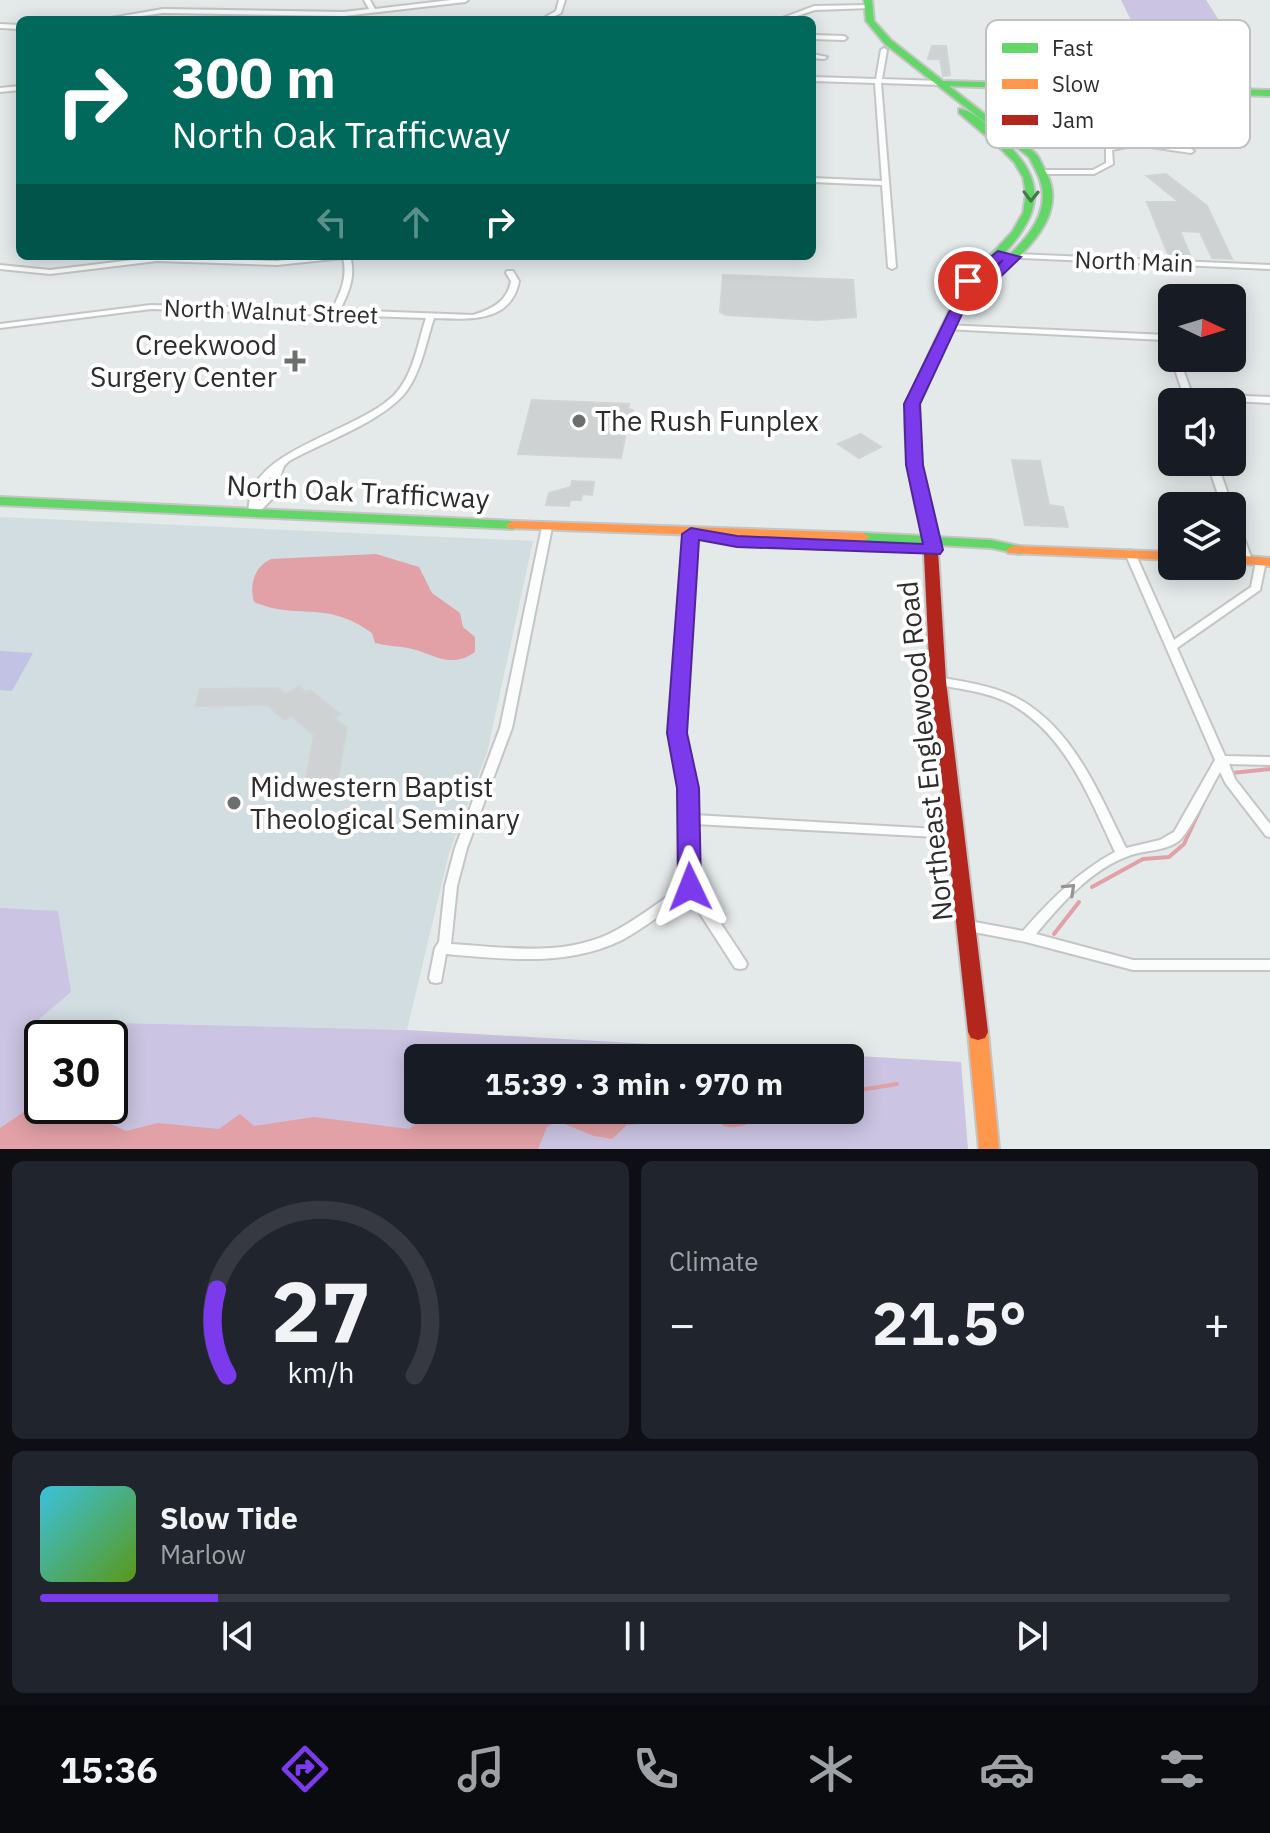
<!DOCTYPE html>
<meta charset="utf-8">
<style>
:root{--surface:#171b24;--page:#20242c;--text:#f1f3f6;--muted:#9ea1a6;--line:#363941;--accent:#7c3aed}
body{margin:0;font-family:"IBM Plex Sans",sans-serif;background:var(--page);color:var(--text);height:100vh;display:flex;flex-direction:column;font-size:30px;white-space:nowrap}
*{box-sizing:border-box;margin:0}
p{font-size:26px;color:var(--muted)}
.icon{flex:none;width:44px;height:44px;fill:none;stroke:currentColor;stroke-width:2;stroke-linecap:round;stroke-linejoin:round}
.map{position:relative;height:1149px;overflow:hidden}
.side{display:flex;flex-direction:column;gap:12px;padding:12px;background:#0d0f14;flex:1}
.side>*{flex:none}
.top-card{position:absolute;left:16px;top:16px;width:800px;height:244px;border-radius:12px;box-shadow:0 4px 20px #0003;background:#00695c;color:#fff;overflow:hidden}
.needle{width:52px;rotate:94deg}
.buttons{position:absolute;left:1158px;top:284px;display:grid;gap:16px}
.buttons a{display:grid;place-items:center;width:88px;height:88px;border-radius:12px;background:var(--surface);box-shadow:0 4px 20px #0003;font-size:40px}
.speed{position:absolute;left:24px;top:1020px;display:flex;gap:16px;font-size:40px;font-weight:700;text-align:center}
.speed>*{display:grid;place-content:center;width:104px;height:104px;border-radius:50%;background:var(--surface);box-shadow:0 4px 20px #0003;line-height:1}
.speed .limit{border:4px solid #111;border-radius:12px;background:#fff;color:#111}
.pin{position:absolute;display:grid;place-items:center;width:68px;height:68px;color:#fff;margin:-34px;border:4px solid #fff;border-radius:50%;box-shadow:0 2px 8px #0007}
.me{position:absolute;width:88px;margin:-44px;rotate:358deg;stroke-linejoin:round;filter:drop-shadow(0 0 6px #0008)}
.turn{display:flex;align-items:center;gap:28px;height:168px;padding:0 24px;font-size:36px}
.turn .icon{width:104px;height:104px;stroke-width:2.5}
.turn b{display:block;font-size:56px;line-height:68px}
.lanes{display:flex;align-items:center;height:76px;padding:0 24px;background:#0003;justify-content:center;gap:40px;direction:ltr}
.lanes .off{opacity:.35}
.big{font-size:60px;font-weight:700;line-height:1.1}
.side .card{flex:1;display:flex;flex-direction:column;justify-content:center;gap:12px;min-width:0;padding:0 28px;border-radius:12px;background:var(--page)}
.side .dial{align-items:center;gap:0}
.dial svg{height:208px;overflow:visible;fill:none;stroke:var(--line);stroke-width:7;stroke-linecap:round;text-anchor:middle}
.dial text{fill:var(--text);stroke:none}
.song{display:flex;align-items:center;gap:24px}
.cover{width:96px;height:96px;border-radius:12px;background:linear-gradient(135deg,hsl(190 70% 55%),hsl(90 70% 35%))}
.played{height:8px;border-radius:4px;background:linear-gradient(90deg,var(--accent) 15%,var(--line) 15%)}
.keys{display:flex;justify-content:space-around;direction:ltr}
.heat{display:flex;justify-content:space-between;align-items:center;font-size:44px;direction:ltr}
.side .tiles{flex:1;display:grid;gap:12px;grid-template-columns:1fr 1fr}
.card:last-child{grid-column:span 2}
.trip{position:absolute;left:404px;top:1044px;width:460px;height:80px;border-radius:12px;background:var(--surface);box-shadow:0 4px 20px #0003;font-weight:700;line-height:80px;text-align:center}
.tab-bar{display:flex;height:128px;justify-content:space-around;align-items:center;background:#090b0e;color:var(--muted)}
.tab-bar .icon{width:56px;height:56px}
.tab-bar .active{color:var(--accent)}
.tab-bar b{font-size:36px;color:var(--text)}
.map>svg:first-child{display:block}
.education{fill:#d2dde1}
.green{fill:#cbc4e2;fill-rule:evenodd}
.pitch{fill:#c2c2e5}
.water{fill:#e1a1a6}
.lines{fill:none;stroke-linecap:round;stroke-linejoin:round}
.stream{stroke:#e1a1a6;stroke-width:4}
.building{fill:#cfd2d2;stroke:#d0d4d5;stroke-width:2}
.street-casing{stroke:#c4c5c4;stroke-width:4}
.fast-casing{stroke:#c4c5c4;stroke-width:4}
.slow-casing{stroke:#c4c5c4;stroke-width:4}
.jam-casing{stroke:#c4c5c4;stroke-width:4}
.street{fill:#fbfcfc;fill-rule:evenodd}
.fast{fill:#63d668;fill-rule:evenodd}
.slow{fill:#ff974d;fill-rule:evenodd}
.jam{fill:#b3261e;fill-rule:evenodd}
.oneway{stroke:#457948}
.oneway2{stroke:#949494}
.route{fill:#7c3aed;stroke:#51269a;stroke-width:2}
.poi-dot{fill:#6d6f6f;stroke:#fff;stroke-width:3}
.labels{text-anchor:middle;stroke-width:8;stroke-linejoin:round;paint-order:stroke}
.far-street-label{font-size:24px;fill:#2d2d2d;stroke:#fff}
.poi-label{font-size:28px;fill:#2d2d2d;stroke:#fff;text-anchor:start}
.street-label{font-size:28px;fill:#2d2d2d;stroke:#fff}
.key{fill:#fff;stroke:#c0c0c0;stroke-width:2}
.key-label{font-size:22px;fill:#2d2d2d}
</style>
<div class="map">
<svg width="1270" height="1149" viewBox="0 0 1270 1149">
<rect width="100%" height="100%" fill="#e4e9e9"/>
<polygon class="education" points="0,517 533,541 487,753 449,853 407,1030 0,1020"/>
<g class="green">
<polygon points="1121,0 1206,0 1250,69 1154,67"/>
<path d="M0,908L58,911L71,992L37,1021L407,1030L961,1062L968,1149H0ZM42,1038H110V1106H42ZM418,1058H850V1110H418Z"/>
</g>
<polygon class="pitch" points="0,651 33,653 12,691 0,690"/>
<g class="water">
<path d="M376,554L419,567L432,593L460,613L463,627L475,637V652C450,670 433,653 408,648C397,646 386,646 375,643L372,633C325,599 299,621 254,602C249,585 254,567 271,559Z"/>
<polygon points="42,1100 42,1106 90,1106 96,1117 126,1131 158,1123 219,1129 240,1114 254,1126 314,1117 409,1129 427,1114 437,1120 462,1110 669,1110 639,1124 627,1125 612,1139 594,1136 557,1121 547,1127 538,1149 0,1149 0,1128"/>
</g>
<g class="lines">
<g class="stream">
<polyline points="1232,773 1270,769"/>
<polyline points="1092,887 1143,859 1169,857 1184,844 1206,797"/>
<polyline points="1054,934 1079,902"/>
<polyline points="850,1096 860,1090 897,1084"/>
<path d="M716,1110L723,1116L724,1124C740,1128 751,1122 761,1110"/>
<polyline points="785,1110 806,1110"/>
</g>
</g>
<g class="building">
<polygon points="932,46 946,46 950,75 943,76 940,59 928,59"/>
<polygon points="1166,174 1207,206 1232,259 1212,258 1200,232 1180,231 1190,255 1168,254 1147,202 1179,202 1147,176"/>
<polygon points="723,275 853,280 856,317 818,320 726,315 720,312"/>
<polygon points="532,400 629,404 628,409 633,410 630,432 626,432 621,458 518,454"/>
<polygon points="861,434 881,447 859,458 838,444"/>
<polygon points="1012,460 1040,461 1049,505 1063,507 1068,527 1025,525"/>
<polygon points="572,481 594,482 592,495 582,494 581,500 570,500 569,506 546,505 549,493 571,487"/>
<polygon points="299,686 306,692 310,690 340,714 334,718 347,728 338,778 306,779 314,735 291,716 285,720 267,705 196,706 200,689 278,688 285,694"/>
</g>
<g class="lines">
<defs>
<g id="street">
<polygon points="364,0 370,0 375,9 451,0 468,0 465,2 344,16 163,13 113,20 99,20 163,9 344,12 369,9"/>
<polygon points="559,0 565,0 561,13 547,20 540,20 556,11"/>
<polygon points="869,5 872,7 871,8 815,10 785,20 777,20 814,6"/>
<polygon points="0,24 20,25 20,29 0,28"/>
<polygon points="812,35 844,36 847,38 844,40 812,39"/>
<polygon points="884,48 887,50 882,79 941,81 944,83 941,85 881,83 896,267 892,269 888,267 882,185 812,182 812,178 882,181 875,83 812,81 812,77 876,79 881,50"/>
<polygon points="812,54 827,57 824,59 812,58"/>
<polygon points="20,86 20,90 0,92 0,88"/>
<polygon points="1137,141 1191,149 1194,151 1191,153 1137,145 1112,150 1113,164 1094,174 1044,174 1041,172 1044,170 1093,170 1106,163 1106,148"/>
<polygon points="995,253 1270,265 1270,269 998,257 994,255"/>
<path d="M322,256H350C356,276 349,292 340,310L473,315C492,309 507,302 511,281L506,273L507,271H513L519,281C511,324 467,319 434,318C426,342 422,368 408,389C387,420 323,442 289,461L284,466L272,499L256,515L253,516L248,513C249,507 249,500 251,494C264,447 363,429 396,393C414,373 418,342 426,318L338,315L334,317L330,315L151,309L0,328V324L151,305L332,310C340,293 348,278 343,258L277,265L157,261L50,274L0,269V265L50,270L157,257L277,261ZM271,476L263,498L259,501L260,492Z"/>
<polygon points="943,325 1167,335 1172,336 1172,353 1168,351 1164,340 946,329 942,327"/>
<polygon points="1172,356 1172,358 1179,358 1192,394 1270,397 1270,403 1194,399 1194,402 1186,402 1171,358"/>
<polygon points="1207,462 1217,462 1232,506 1222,506"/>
<path d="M1232,516L1237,519L1252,560L1250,562L1247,563C1235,553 1232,532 1232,516Z"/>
<path d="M547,524L552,527L512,728L467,848L457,886L451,944C504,947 562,957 611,933C637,920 660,901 684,885L682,788L671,733L686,534L691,531L696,534L683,733L694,788V815L955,830L959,831L961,834L959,837L955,838L695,824L696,886L745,960L747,964L745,968L740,969L735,968L688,895C667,910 646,927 622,940C568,967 505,959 446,954L441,982L436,983L431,982L429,978L435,948L439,942L445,886L455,848L500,728L542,527Z"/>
<path d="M1130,550L1135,553L1174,640L1251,587L1256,561L1261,558L1266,561L1260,590L1177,648L1225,756L1270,757V765L1229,764L1235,779L1270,824V837L1266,836L1226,784L1220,772C1212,786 1189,833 1179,841C1165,851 1147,850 1131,855C1092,868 1061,904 1036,934L1133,960H1270V970H1133L1026,942L969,931L964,930L963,926L964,922L969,921L1023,931C1050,900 1078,872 1115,852C1089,797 1065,732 1007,702C984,691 959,689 934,684L933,681L934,678L938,677C964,682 991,685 1015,697C1073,727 1098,792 1126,848L1160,840L1174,832L1215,760L1125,553Z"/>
</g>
<g id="fast">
<path d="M864,0H872L874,21L891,40L943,81L1270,90V96L949,86C968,101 987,116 1007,131C1016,138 1027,145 1035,153C1041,159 1043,168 1047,174C1075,231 988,276 960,314C943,339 926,373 919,402C909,441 928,496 937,534L935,537L991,540L1024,547L1026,550L1024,553L1019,554L991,548L863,541L856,537L863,533L925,536C912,504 901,435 907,401L960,288L1012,232L1023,213L1026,194L1023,177L1014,162L999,147L959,113V109C973,109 993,131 1004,141C1050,183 1040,216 1000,258C990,268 978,277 970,289C999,262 1056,227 1040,180C1037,172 1033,165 1029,157L885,44L866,21Z"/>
<polygon points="0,497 513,521 520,525 513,529 0,505"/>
</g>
<g id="slow">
<polygon points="513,521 863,533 870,537 863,541 508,528 506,525"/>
<polygon points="1013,546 1172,552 1172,560 1008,553 1006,550"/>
<polygon points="1232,555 1270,558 1270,566 1232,563"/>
<polygon points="978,1024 985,1026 988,1032 999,1149 979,1149 968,1032 971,1026"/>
</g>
<g id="jam">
<polygon points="930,530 937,534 946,681 988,1032 985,1038 978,1040 971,1038 968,1032 930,681 923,534"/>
<polygon points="722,533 737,537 828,541 835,545 828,549 737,545 717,540 715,537 717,534"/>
</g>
</defs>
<use href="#street" class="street-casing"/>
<use href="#fast" class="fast-casing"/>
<use href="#slow" class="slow-casing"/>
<use href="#jam" class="jam-casing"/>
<use href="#street" class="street"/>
<use href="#fast" class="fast"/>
<use href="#slow" class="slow"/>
<use href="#jam" class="jam"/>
</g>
<defs><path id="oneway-chevron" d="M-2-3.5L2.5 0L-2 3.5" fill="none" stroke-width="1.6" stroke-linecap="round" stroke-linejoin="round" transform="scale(2)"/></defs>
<use class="oneway" href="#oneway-chevron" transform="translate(1031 196) rotate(91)"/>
<use class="oneway2" href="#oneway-chevron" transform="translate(1070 889) rotate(-43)"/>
<polygon class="route" points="998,251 1021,257 962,314 920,404 923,465 943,550 940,554 737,547 699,540 687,733 699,788 701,887 698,893 682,893 678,887 677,788 667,733 682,534 691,528 737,536 923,544 906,465 904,404 949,312 1003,260 973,284 961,281"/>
<g class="poi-dot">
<path d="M291 349h8v8h8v8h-8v8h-8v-8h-8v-8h8z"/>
<circle cx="579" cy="421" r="8"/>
<circle cx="234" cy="803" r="8"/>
</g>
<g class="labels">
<g class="far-street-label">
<text transform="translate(1134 262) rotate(2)" y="8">North Main</text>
<text transform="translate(271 312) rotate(2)" y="8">North Walnut Street</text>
</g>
<g class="poi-label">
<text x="277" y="355" text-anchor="end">Creekwood<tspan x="277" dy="32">Surgery Center</tspan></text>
<text x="595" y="431">The Rush Funplex</text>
<text x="250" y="797">Midwestern Baptist<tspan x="250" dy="32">Theological Seminary</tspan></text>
</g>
<g class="street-label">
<text transform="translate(358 492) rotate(3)" y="10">North Oak Trafficway</text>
<text transform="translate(925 751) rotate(-96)" y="10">Northeast Englewood Road</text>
</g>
</g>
<rect x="986" y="20" width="264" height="128" rx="12" class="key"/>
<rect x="1002" y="43" width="36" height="10" fill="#63d668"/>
<rect x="1002" y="79" width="36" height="10" fill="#ff974d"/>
<rect x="1002" y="115" width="36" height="10" fill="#b3261e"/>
<g class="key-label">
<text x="1052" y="56">Fast</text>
<text x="1052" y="92">Slow</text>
<text x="1052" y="128">Jam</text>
</g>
</svg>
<div class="buttons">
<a><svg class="needle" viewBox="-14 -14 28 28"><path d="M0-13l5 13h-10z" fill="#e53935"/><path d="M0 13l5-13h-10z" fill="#9ea1a6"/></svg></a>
<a><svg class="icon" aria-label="sound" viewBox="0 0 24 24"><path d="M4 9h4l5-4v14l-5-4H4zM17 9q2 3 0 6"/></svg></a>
<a><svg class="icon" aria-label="layers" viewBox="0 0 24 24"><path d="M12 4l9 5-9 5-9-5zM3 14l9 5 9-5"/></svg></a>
</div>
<div class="speed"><div class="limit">30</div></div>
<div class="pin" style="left:968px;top:281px;background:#d93025"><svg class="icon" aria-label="arrive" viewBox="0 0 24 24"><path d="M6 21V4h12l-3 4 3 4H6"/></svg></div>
<svg class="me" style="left:690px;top:887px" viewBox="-20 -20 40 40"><path d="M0-17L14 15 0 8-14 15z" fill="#7c3aed" stroke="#fff" stroke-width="4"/></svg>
<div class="trip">15:39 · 3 min · 970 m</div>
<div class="top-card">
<div class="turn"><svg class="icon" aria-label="right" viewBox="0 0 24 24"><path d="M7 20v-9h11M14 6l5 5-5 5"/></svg><div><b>300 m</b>North Oak Trafficway</div></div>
<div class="lanes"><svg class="icon off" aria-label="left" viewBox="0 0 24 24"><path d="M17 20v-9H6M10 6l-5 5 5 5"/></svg><svg class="icon off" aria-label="ahead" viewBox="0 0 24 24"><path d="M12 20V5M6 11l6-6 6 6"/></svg><svg class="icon" aria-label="right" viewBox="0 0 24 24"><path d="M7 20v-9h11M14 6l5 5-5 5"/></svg></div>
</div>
</div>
<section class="side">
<div class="tiles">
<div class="card dial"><svg viewBox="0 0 100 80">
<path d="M14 69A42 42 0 1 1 86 69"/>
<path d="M14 69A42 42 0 0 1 10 36" stroke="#7c3aed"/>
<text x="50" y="56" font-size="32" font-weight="700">27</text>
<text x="50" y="72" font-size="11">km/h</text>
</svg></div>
<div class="card"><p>Climate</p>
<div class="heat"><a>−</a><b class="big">21.5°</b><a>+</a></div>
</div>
<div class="card">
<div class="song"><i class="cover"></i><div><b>Slow Tide</b><p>Marlow</p></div></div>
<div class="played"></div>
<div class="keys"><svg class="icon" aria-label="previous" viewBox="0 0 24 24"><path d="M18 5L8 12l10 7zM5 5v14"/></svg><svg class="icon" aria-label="pause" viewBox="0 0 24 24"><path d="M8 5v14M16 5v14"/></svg><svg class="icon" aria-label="next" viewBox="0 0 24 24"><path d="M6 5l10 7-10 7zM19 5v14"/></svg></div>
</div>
</div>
</section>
<nav class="tab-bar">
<b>15:36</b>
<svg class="icon active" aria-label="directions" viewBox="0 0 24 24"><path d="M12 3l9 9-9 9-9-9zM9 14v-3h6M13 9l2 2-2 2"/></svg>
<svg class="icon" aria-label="music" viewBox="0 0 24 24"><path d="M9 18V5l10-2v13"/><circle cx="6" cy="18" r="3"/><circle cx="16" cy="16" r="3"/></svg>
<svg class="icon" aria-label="phone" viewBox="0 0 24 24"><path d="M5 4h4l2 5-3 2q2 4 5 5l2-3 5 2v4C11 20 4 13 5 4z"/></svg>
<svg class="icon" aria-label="climate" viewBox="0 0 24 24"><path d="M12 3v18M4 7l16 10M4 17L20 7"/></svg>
<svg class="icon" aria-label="car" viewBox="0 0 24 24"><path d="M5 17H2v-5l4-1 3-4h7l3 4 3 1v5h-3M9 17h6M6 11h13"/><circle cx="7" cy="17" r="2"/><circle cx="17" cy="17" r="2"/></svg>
<svg class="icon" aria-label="filters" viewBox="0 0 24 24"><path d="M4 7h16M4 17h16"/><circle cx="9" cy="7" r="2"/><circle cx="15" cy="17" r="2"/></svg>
</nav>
